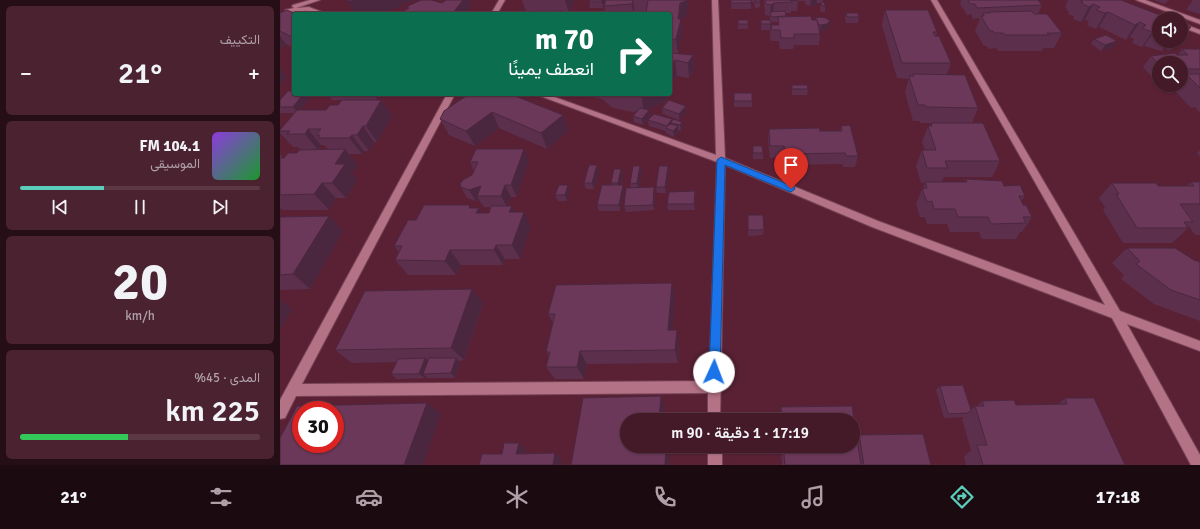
<!DOCTYPE html>
<html lang="ar">
<meta charset="utf-8">
<style>
:root{--surface:#441928;--page:#4b2230;--text:#f1f3f6;--muted:#afa0a8;--line:#5c3845;--accent:#5bcebb}
body{margin:0;font-family:Signika,Vazirmatn,sans-serif;background:var(--page);color:var(--text);direction:rtl;height:100vh;display:flex;flex-direction:column;font-size:15px;white-space:nowrap}
*{box-sizing:border-box;margin:0}
p{font-size:13px;color:var(--muted)}
.icon{flex:none;width:22px;height:22px;fill:none;stroke:currentColor;stroke-width:2;stroke-linecap:round;stroke-linejoin:round}
.map{position:relative;flex:1;overflow:hidden;direction:ltr}
.side{display:flex;flex-direction:column;gap:6px;padding:6px;background:#250e16;width:280px}
.side>*{flex:none}
.hud{position:absolute;left:12px;top:12px;width:380px;height:84px;border-radius:4px;box-shadow:0 1px 3px #0004,0 0 0 1px var(--line);direction:rtl;background:#0b6e4f;color:#fff;overflow:hidden}
.tools{position:absolute;left:872px;top:12px;display:grid;gap:8px}
.tools a{display:grid;place-items:center;width:36px;height:36px;border-radius:50%;background:var(--surface);box-shadow:0 1px 3px #0004,0 0 0 1px var(--line);font-size:20px}
.speed{position:absolute;left:12px;top:401px;display:flex;gap:8px;font-size:20px;font-weight:700;text-align:center}
.speed>*{display:grid;place-content:center;width:52px;height:52px;border-radius:50%;background:var(--surface);box-shadow:0 1px 3px #0004,0 0 0 1px var(--line);line-height:1}
.speed .limit{border:6px solid #d22;background:#fff;color:#111}
.pin{position:absolute;display:grid;place-items:center;width:34px;height:34px;color:#fff;margin:-41px -17px;border-radius:50% 50% 50% 0;rotate:-45deg;box-shadow:0 0 4px #0007}
.pin .icon{rotate:45deg}
.me{position:absolute;width:44px;margin:-22px;rotate:2deg;stroke-linejoin:round;filter:drop-shadow(0 0 3px #0008)}
.turn{display:flex;align-items:center;gap:14px;height:84px;padding:0 12px;font-size:18px}
.turn .icon{width:52px;height:52px;stroke-width:2.5}
.turn b{display:block;font-size:28px;line-height:34px}
.big{font-size:30px;font-weight:600;line-height:1.1}
.side .tile{flex:1;display:flex;flex-direction:column;justify-content:center;gap:6px;min-width:0;padding:0 14px;border-radius:6px;background:var(--page)}
.side .dial{align-items:center;gap:0}
.dial b{font-size:52px;line-height:1}
.song{display:flex;align-items:center;gap:12px}
.cover{width:48px;height:48px;border-radius:6px;background:linear-gradient(135deg,hsl(270 70% 55%),hsl(130 70% 35%))}
.played{height:4px;border-radius:2px;background:linear-gradient(90deg,var(--accent) 35%,var(--line) 35%)}
.keys{display:flex;justify-content:space-around;direction:ltr}
.heat{display:flex;justify-content:space-between;align-items:center;font-size:22px;direction:ltr}
.charge{height:6px;border-radius:3px;background:linear-gradient(90deg,#34c759 45%,var(--line) 0)}
.trip{position:absolute;left:340px;top:413px;width:240px;height:40px;border-radius:20px;background:var(--surface);box-shadow:0 1px 3px #0004,0 0 0 1px var(--line);font-weight:600;line-height:40px;text-align:center;direction:rtl}
.tab-bar{display:flex;height:64px;justify-content:space-around;align-items:center;background:#1b0a10;color:var(--muted)}
.tab-bar .icon{width:28px;height:28px}
.tab-bar .active{color:var(--accent)}
.tab-bar b{font-size:18px;color:var(--text)}
main{display:flex;flex:1;min-height:0}
.map>svg:first-child{display:block}
.lines{fill:none;stroke-linecap:round;stroke-linejoin:round}
.minor-casing{stroke:#754256;stroke-width:2}
.minor{fill:#b37285;fill-rule:evenodd}
.wall{fill:#5c304d;fill-rule:evenodd}
.shaded-wall{fill:#4b273f}
.building{fill:#6b385a;stroke:#4b273f;fill-rule:evenodd}
.route{fill:#1a73e8;stroke:#114b97}
</style>
<main>
<div class="map">
<svg width="920" height="465" viewBox="0 0 920 465">
<rect width="100%" height="100%" fill="#5a2135"/>
<g class="lines">
<defs>
<g id="minor">
<path d="M30,0H40L16,8L29,7L47,14C40,14 34,12 28,11C20,10 11,14 5,10L14,8L12,6L13,5Z"/>
<polygon points="219,0 225,0 217,14 211,14"/>
<polygon points="432,0 438,0 445,158 598,221 825,305 651,0 657,0 840,311 920,341 920,351 847,324 920,455 920,465 911,465 832,318 592,227 445,165 440,420 428,420 428,393 16,396 5,418 0,419 0,400 167,94 175,94 22,384 429,381 437,162 255,94 266,94 436,155"/>
<polygon points="856,0 865,0 920,20 920,24"/>
<polygon points="901,23 920,30 920,34 901,27"/>
<rect x="428" y="446" width="14" height="19"/>
</g>
</defs>
<use href="#minor" class="minor-casing"/>
<use href="#minor" class="minor"/>
</g>
<g class="wall">
<polygon points="242,0 294,0 289,14 229,14 246,11"/>
<polygon points="310,0 325,0 323,8 310,8 309,2"/>
<polygon points="326,0 407,0 408,6 407,7 407,16 401,19 402,34 398,54 413,55 414,71 409,78 397,76 392,82 393,88 389,97 383,103 367,109 369,110 370,116 363,125 354,122 353,116 357,111 353,112 333,108 322,99 312,97 311,94 390,94 390,14 363,13 355,13 355,14 326,14 324,6"/>
<polygon points="451,0 480,0 480,7 475,8 474,2 471,2 471,9 451,9"/>
<polygon points="484,0 543,0 543,2 545,6 545,12 541,12 540,8 541,3 536,3 536,5 530,6 525,4 525,1 518,1 517,11 511,11 511,13 505,13 506,17 532,20 549,27 547,30 539,31 540,34 539,45 514,45 513,49 500,49 499,41 491,41 490,36 491,25 498,25 498,22 490,22 490,30 481,30 481,20 490,20 490,16 485,15"/>
<polygon points="681,0 758,0 762,5 758,14 782,33 774,48 763,48 762,51 718,51 716,48 708,49 707,46 704,46 695,31 700,18 693,19 691,14 687,15 680,4"/>
<polygon points="788,0 841,0 879,19 879,41 901,41 900,43 890,51 885,49 882,51 864,46 862,47 852,43 854,39 850,37 846,40 819,27 816,29 807,25 809,21 805,20 801,22 793,19 794,16 788,14 789,11 786,10 787,8 785,7"/>
<polygon points="874,0 889,0 884,4"/>
<polygon points="913,0 920,0 920,14 906,10"/>
<polygon points="605,10 657,32 656,36 671,63 667,74 698,108 692,123 720,161 712,177 664,177 661,182 685,182 686,179 724,186 745,196 741,202 743,205 752,217 742,232 740,232 736,239 702,239 699,232 670,232 667,224 647,224 645,217 640,217 636,204 642,189 643,188 645,183 641,183 636,166 642,150 645,150 642,142 648,126 650,126 651,123 640,123 640,121 633,121 625,92 629,79 617,78 602,25"/>
<polygon points="0,13 14,14 14,48 6,44 0,50"/>
<polygon points="566,13 579,17 578,23 566,23 565,18"/>
<rect x="458" y="20" width="10" height="9"/>
<polygon points="814,39 837,41 833,47 821,51 811,44"/>
<polygon points="902,49 920,49 920,113 915,107 911,108 894,90 898,85 901,85 901,63 879,63 879,81 876,81 863,67 871,56 898,55"/>
<polygon points="512,85 528,89 527,95 512,95"/>
<rect x="454" y="93" width="18" height="14"/>
<path d="M14,94H33L20,110H46L58,105L101,100L112,116L97,142H94L89,151H84L82,154H69L78,165L72,173L77,180L66,198H56L49,210H2L0,208V154L3,158H4L17,153L21,150L18,147H13L0,133V130L15,113H0V100ZM41,145H44L48,149L38,150Z"/>
<polygon points="48,94 129,94 128,96 98,97 97,100 52,100"/>
<polygon points="189,94 283,115 288,131 267,149 219,128 195,146 169,135 160,119"/>
<polygon points="406,106 406,112 399,120 383,114 382,108"/>
<polygon points="392,119 392,121 402,122 403,128 401,131 398,130 398,132 394,137 387,134 386,131 369,126 368,120"/>
<polygon points="561,126 578,156 575,167 563,167 563,164 504,165 503,157 490,158 488,140 489,129 540,131 560,131"/>
<polygon points="473,146 483,153 483,159 473,159"/>
<polygon points="920,150 920,157 917,153"/>
<polygon points="249,160 237,197 231,197 227,206 251,227 240,259 225,259 223,265 181,265 176,275 128,275 115,260 119,252 114,246 136,220 192,208 199,208 201,213 209,213 211,207 204,207 199,200 196,201 187,198 181,187 192,175 194,171 190,162"/>
<polygon points="388,166 389,172 386,193 377,193 376,187"/>
<polygon points="319,171 314,189 306,189 304,183"/>
<polygon points="362,172 359,188 374,187 375,193 374,210 346,212 344,206 351,188 350,184"/>
<polygon points="343,175 341,185 344,191 340,211 319,211 317,205 332,185 331,183"/>
<polygon points="911,182 920,182 920,235 915,235 909,226 908,227 908,228 892,243 843,243 823,210 825,207 819,198 832,183 878,186 907,186"/>
<polygon points="288,185 290,191 287,201 278,201 275,195"/>
<polygon points="415,197 415,210 388,210 387,204"/>
<polygon points="468,215 484,230 483,235 468,236"/>
<polygon points="49,216 63,231 30,289 0,290 0,217"/>
<polygon points="847,248 914,260 920,262 920,321 874,304 841,279 844,275 832,263"/>
<polygon points="192,289 203,303 184,360 178,361 180,363 175,378 148,378 145,376 145,378 117,379 111,374 117,362 72,363 55,350"/>
<polygon points="395,297 392,330 399,343 398,363 307,364 304,379 275,379 266,367 269,356 266,352 273,323 268,314"/>
<polygon points="660,386 691,410 695,406 697,406 702,401 736,405 778,404 785,398 845,465 686,465 684,457 691,450 682,419 684,417 664,418 656,390"/>
<polygon points="572,406 577,439 579,435 643,434 651,465 502,465 501,446 573,446 573,420 499,420 501,407"/>
</g>
<g class="shaded-wall">
<polygon points="78,0 138,0 121,4 122,7 91,14 75,14 68,2"/>
<polygon points="183,0 189,0 191,6 185,14 172,14"/>
<polygon points="285,0 294,0 289,14"/>
<polygon points="322,0 325,0 323,8 322,2"/>
<polygon points="353,0 355,13 355,14 353,14 352,4"/>
<polygon points="401,0 407,0 408,6 407,7 407,16 401,19 402,34 398,55 396,39"/>
<polygon points="531,0 537,0 536,5 530,6"/>
<polygon points="494,3 493,14 490,16 491,5"/>
<polygon points="813,4 805,20 801,22 809,7"/>
<polygon points="828,12 819,27 816,29 825,13"/>
<polygon points="550,21 549,27 547,30 540,31 541,25"/>
<polygon points="860,22 850,37 846,40 855,25"/>
<polygon points="911,27 901,41 901,35"/>
<polygon points="875,30 864,46 862,47 872,32"/>
<polygon points="0,36 6,44 0,50"/>
<polygon points="837,41 833,47 821,51 825,45"/>
<polygon points="889,41 890,41 885,49 882,51"/>
<polygon points="896,41 901,41 900,43 890,51"/>
<polygon points="413,55 414,71 409,78 408,63"/>
<polygon points="395,60 397,76 392,82 393,88 389,97 383,103 364,110 361,94 390,94 390,67"/>
<polygon points="0,68 7,77 0,85"/>
<polygon points="23,94 33,94 18,113 13,107"/>
<polygon points="94,94 96,94 98,97 97,100"/>
<polygon points="101,100 112,116 97,142 86,126"/>
<polygon points="406,106 406,112 399,120 399,114"/>
<polygon points="369,110 370,116 363,125 362,119"/>
<polygon points="212,112 219,128 195,146 186,131"/>
<polygon points="283,115 288,131 267,149 261,133"/>
<polygon points="392,119 393,123 391,123 392,126 387,129 387,126"/>
<polygon points="402,122 403,128 401,131 400,125"/>
<polygon points="83,126 94,142 89,151 77,135"/>
<polygon points="398,126 398,132 394,137 393,131"/>
<polygon points="28,129 41,145 38,150 25,134"/>
<polygon points="72,135 84,151 82,154 69,138"/>
<polygon points="65,149 78,165 72,173 77,180 66,198 52,183 55,164"/>
<polygon points="244,149 249,160 237,197 231,185"/>
<polygon points="317,165 319,171 314,189 312,183"/>
<polygon points="360,166 362,172 359,189 357,183"/>
<polygon points="388,166 389,172 386,193 385,187"/>
<polygon points="341,169 343,175 340,189 338,183"/>
<polygon points="42,183 56,198 49,210 34,194"/>
<polygon points="225,185 231,197 227,207 221,196"/>
<polygon points="288,185 290,191 287,201 285,195"/>
<polygon points="343,185 344,191 340,211 339,205"/>
<polygon points="201,186 197,196 199,200 196,201 189,190"/>
<polygon points="374,187 375,193 374,210 373,205"/>
<polygon points="415,191 415,210 414,204"/>
<polygon points="232,206 240,222 229,212"/>
<polygon points="199,208 208,224 196,213"/>
<polygon points="244,212 251,227 240,259 232,245"/>
<polygon points="49,216 63,231 30,289 13,274"/>
<polygon points="216,245 225,259 223,265 214,250"/>
<polygon points="170,250 181,265 176,275 165,261"/>
<polygon points="392,283 395,297 391,343 388,330"/>
<polygon points="192,289 203,303 184,360 171,348"/>
<polygon points="0,300 12,309 0,330"/>
<polygon points="397,330 399,343 398,363 395,350"/>
<polygon points="300,351 307,364 304,379 297,367"/>
<polygon points="145,358 151,363 143,374 145,376 145,378 139,374"/>
<polygon points="176,358 180,363 175,378 171,373"/>
<polygon points="381,396 384,408 383,420 379,420"/>
<polygon points="147,403 161,414 143,465 124,465"/>
<polygon points="239,443 246,450 244,461 236,454"/>
<polygon points="386,446 390,446 389,465 385,465"/>
<polygon points="275,453 282,460 281,465 273,465"/>
</g>
<g class="building">
<polygon points="68,0 78,0 68,2"/>
<polygon points="141,0 151,0 162,3 166,0 183,0 172,14 118,14 129,8 126,7"/>
<polygon points="310,0 322,0 322,2 309,2"/>
<polygon points="326,0 353,0 352,4 324,6"/>
<polygon points="368,0 406,0 406,1 400,3 398,19 401,19 396,39 390,40 390,14 363,14 363,13 366,13"/>
<rect x="451" y="0" width="20" height="3"/>
<rect x="475" y="0" width="5" height="2"/>
<polygon points="485,0 518,0 511,0 512,2 494,3 491,5 486,4"/>
<polygon points="688,0 758,0 762,5 697,8 695,4 690,4"/>
<polygon points="799,0 841,0 890,19 879,19 879,31 875,30 872,32 862,28 866,25 860,22 855,25 828,12 825,13 816,10 820,7 813,4 809,7 801,3 803,2"/>
<polygon points="541,2 544,2 545,6 542,6"/>
<polygon points="7,10 16,14 14,14 14,38 0,31 0,13"/>
<polygon points="605,10 648,10 657,32 653,32 655,36 659,36 671,63 622,63"/>
<polygon points="283,11 282,14 229,14 230,12"/>
<polygon points="505,11 506,16 491,17 490,12"/>
<polygon points="752,11 754,14 767,14 782,33 767,33 769,35 725,35 723,33 715,33 713,31 710,31 701,16 704,16 703,13 710,13 710,12"/>
<polygon points="566,13 578,13 579,17 567,17"/>
<polygon points="531,16 532,20 537,20 540,34 514,34 514,38 501,38 500,30 492,30 491,25 499,25 498,17"/>
<polygon points="539,17 546,18 550,21 547,24 541,25 538,24 537,20 535,20 534,19"/>
<rect x="458" y="20" width="10" height="4"/>
<polygon points="481,20 490,20 491,24 481,24"/>
<polygon points="901,23 911,27 901,35"/>
<polygon points="826,35 837,41 825,45 814,39"/>
<polygon points="902,49 920,49 920,69 901,69 901,63 879,63 879,64 871,56 895,53 897,55 908,55"/>
<polygon points="390,53 413,55 408,63 395,60 390,67"/>
<polygon points="633,74 685,75 698,108 646,107 645,105 638,105 629,76 634,76"/>
<polygon points="906,74 920,74 920,88"/>
<polygon points="512,85 527,85 528,89 512,89"/>
<polygon points="14,89 14,94 23,94 13,107 0,107 0,100 8,91 12,91"/>
<rect x="454" y="93" width="18" height="8"/>
<polygon points="189,94 230,94 283,115 261,133 212,112 186,131 160,119 164,111"/>
<polygon points="339,94 363,94 350,96"/>
<polygon points="62,100 101,100 86,126 83,126 77,135 72,135 69,138 38,138 40,135 36,135 41,129 28,129 25,134 7,134 10,131 0,131 0,130 17,110 46,110 50,105 58,105"/>
<polygon points="389,100 406,106 399,114 382,108"/>
<polygon points="360,108 369,110 362,119 353,116"/>
<polygon points="374,114 392,119 387,126 368,120"/>
<polygon points="393,119 402,122 400,125 391,123"/>
<polygon points="651,123 703,123 720,161 665,161 668,168 647,168 642,150 656,150 648,126 652,126"/>
<polygon points="390,124 398,126 393,131 386,128"/>
<polygon points="570,125 578,156 566,156 565,153 505,154 504,146 490,146 489,129 539,128 540,131 562,131 561,126"/>
<polygon points="473,146 482,146 483,153 473,153"/>
<polygon points="65,149 55,164 65,164 52,183 42,183 34,194 0,195 0,158 4,158 8,153 17,153 19,150"/>
<polygon points="196,149 244,149 231,185 225,185 221,196 197,196 201,186 189,190 181,187 180,184 183,180 192,175 198,162 190,162"/>
<polygon points="309,165 317,165 312,183 304,183"/>
<polygon points="353,166 360,166 357,183 350,184"/>
<polygon points="379,166 388,166 385,187 376,187"/>
<polygon points="334,169 341,169 338,183 331,183"/>
<polygon points="686,179 722,181 724,186 740,185 745,196 739,196 743,205 746,205 752,217 743,217 746,223 711,224 708,217 678,217 675,209 654,209 652,201 647,202 642,189 647,188 645,182 687,182"/>
<polygon points="911,182 920,182 920,204 900,204 913,222 904,222 908,228 857,228 836,194 839,194 832,183 876,183 878,186 914,186"/>
<polygon points="279,185 288,185 285,195 275,195"/>
<polygon points="322,185 343,185 339,205 317,205"/>
<polygon points="374,187 373,205 344,206 346,188"/>
<polygon points="415,191 414,204 387,204 389,192"/>
<polygon points="144,205 190,205 189,208 199,208 196,213 209,213 211,206 232,206 229,212 244,212 232,245 216,245 214,250 170,250 165,261 115,260 122,246 114,246 128,220 136,220"/>
<polygon points="468,215 483,215 484,230 468,230"/>
<polygon points="49,216 13,274 0,275 0,217"/>
<polygon points="847,248 895,248 914,260 920,262 920,300 891,290 856,264 860,261"/>
<polygon points="392,283 388,330 397,330 395,350 300,351 297,367 266,367 270,352 266,352 275,314 268,314 276,285"/>
<polygon points="192,289 171,348 55,350 85,291"/>
<polygon points="145,358 139,374 111,374 118,359"/>
<polygon points="149,358 176,358 171,373 143,374"/>
<polygon points="683,385 691,410 688,413 668,414 660,386"/>
<polygon points="381,396 379,420 347,420 347,446 386,446 385,465 291,465 303,398"/>
<polygon points="785,398 814,398 845,465 703,465 697,445 707,445 695,406 704,406 702,401 734,400 736,405 787,404"/>
<path d="M147,403L124,465H0V438L17,406ZM21,410H55V444H21Z"/>
<polygon points="572,406 581,465 505,465 503,446 573,446 573,420 502,420 501,407"/>
<polygon points="643,434 651,465 584,465 579,435"/>
<polygon points="224,443 239,443 236,454 275,453 273,465 199,465 202,454 222,454"/>
</g>
<polygon class="route" points="441,157 514,187 515,189 511,192 508,191 445,165 440,372 438,375 434,377 430,375 429,372 437,160"/>
</svg>
<div class="tools">
<a><svg class="icon" aria-label="sound" viewBox="0 0 24 24"><path d="M4 9h4l5-4v14l-5-4H4zM17 9q2 3 0 6"/></svg></a>
<a><svg class="icon" aria-label="search" viewBox="0 0 24 24"><circle cx="10" cy="10" r="6"/><path d="M15 15l6 6"/></svg></a>
</div>
<div class="speed"><div class="limit">30</div></div>
<div class="pin" style="left:511px;top:189px;background:#d93025"><svg class="icon" aria-label="arrive" viewBox="0 0 24 24"><path d="M6 21V4h12l-3 4 3 4H6"/></svg></div>
<svg class="me" style="left:434px;top:372px" viewBox="-20 -20 40 40"><circle r="19" fill="#fff"/><path d="M0-13L10 11 0 6-10 11z" fill="#1a73e8"/></svg>
<div class="trip">17:19 · 1 دقيقة · 90 m</div>
<div class="hud">
<div class="turn"><svg class="icon" aria-label="right" viewBox="0 0 24 24"><path d="M7 20v-9h11M14 6l5 5-5 5"/></svg><div><b>70 m</b>انعطف يمينًا</div></div>
</div>
</div>
<section class="side">
<div class="tile"><p>التكييف</p>
<div class="heat"><a>−</a><b class="big">21°</b><a>+</a></div>
</div>
<div class="tile">
<div class="song"><i class="cover"></i><div><b>104.1 FM</b><p>الموسيقى</p></div></div>
<div class="played"></div>
<div class="keys"><svg class="icon" aria-label="previous" viewBox="0 0 24 24"><path d="M18 5L8 12l10 7zM5 5v14"/></svg><svg class="icon" aria-label="pause" viewBox="0 0 24 24"><path d="M8 5v14M16 5v14"/></svg><svg class="icon" aria-label="next" viewBox="0 0 24 24"><path d="M6 5l10 7-10 7zM19 5v14"/></svg></div>
</div>
<div class="tile dial"><b>20</b><p>km/h</p></div>
<div class="tile"><p>المدى · 45%</p><b class="big">225 km</b><div class="charge"></div></div>
</section>
</main>
<nav class="tab-bar">
<b>17:18</b>
<svg class="icon active" aria-label="directions" viewBox="0 0 24 24"><path d="M12 3l9 9-9 9-9-9zM9 14v-3h6M13 9l2 2-2 2"/></svg>
<svg class="icon" aria-label="music" viewBox="0 0 24 24"><path d="M9 18V5l10-2v13"/><circle cx="6" cy="18" r="3"/><circle cx="16" cy="16" r="3"/></svg>
<svg class="icon" aria-label="phone" viewBox="0 0 24 24"><path d="M5 4h4l2 5-3 2q2 4 5 5l2-3 5 2v4C11 20 4 13 5 4z"/></svg>
<svg class="icon" aria-label="climate" viewBox="0 0 24 24"><path d="M12 3v18M4 7l16 10M4 17L20 7"/></svg>
<svg class="icon" aria-label="car" viewBox="0 0 24 24"><path d="M5 17H2v-5l4-1 3-4h7l3 4 3 1v5h-3M9 17h6M6 11h13"/><circle cx="7" cy="17" r="2"/><circle cx="17" cy="17" r="2"/></svg>
<svg class="icon" aria-label="filters" viewBox="0 0 24 24"><path d="M4 7h16M4 17h16"/><circle cx="9" cy="7" r="2"/><circle cx="15" cy="17" r="2"/></svg>
<b>21°</b>
</nav>
